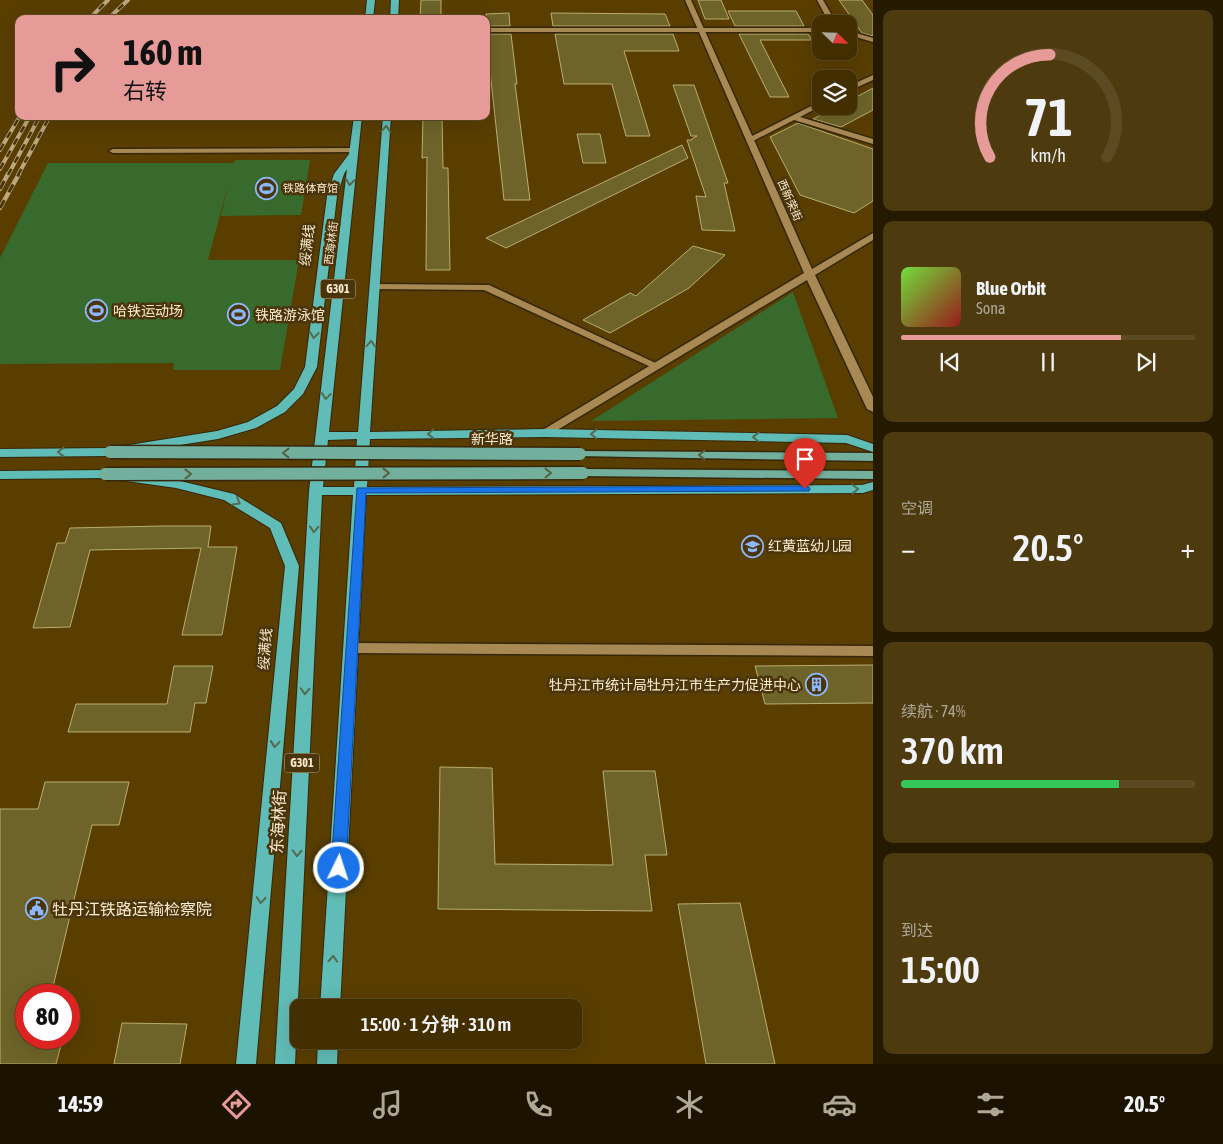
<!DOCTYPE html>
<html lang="zh">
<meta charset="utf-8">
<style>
:root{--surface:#432e00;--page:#4d3a0f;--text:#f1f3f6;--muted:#afa899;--line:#5b4a22;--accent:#e69b98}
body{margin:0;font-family:"Asap Condensed","Noto Sans SC",sans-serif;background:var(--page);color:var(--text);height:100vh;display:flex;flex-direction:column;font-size:19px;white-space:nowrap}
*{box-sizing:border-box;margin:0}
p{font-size:16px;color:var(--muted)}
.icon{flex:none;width:28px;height:28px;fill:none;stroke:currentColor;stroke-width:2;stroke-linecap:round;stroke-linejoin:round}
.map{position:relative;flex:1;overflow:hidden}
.details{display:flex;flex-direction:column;gap:10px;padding:10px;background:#251900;width:350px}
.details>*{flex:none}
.hud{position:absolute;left:15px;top:15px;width:475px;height:105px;border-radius:10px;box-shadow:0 5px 20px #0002,0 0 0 1px var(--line);background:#e69b98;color:#111;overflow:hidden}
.needle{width:32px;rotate:113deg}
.controls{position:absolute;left:812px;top:15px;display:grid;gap:10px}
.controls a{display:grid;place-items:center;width:45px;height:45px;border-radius:10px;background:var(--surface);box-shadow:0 5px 20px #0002,0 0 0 1px var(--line);font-size:25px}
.speed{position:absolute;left:15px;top:984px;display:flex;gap:10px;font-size:25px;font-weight:700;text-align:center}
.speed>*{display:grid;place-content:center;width:65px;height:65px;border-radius:50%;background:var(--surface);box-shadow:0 5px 20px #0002,0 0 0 1px var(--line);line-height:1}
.speed .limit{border:8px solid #d22;background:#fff;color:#111}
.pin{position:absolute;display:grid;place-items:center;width:42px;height:42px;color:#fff;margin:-51px -21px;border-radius:50% 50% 50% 0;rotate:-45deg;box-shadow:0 0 5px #0007}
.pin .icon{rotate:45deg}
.me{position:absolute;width:55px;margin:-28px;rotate:4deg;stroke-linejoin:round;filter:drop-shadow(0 0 4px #0008)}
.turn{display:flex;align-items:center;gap:18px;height:105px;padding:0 25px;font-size:22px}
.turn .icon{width:65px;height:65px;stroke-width:2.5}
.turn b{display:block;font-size:35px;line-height:42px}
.big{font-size:38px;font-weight:600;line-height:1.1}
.details .tile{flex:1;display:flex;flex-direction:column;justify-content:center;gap:8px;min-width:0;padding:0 18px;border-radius:10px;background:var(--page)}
.details .dial{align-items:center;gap:0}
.dial svg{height:130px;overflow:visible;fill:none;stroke:var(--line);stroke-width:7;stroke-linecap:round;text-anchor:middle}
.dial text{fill:var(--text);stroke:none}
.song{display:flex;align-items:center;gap:15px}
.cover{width:60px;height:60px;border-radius:8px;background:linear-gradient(135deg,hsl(100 70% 55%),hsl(0 70% 35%))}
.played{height:5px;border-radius:2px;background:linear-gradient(90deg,var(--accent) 75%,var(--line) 75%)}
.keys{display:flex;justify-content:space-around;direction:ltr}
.heat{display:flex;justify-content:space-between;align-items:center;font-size:28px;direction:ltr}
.charge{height:8px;border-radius:4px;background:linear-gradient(90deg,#34c759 74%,var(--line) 0)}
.trip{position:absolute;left:290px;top:999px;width:292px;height:50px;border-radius:10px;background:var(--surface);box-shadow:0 5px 20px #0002,0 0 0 1px var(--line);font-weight:600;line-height:50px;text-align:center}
.tab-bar{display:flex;height:80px;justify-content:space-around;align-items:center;background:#1b1200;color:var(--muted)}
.tab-bar .icon{width:35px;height:35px}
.tab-bar .selected{color:var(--accent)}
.tab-bar b{font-size:22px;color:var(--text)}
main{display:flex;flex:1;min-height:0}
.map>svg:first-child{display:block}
.green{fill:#38692d}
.building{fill:#6e6429;stroke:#b8ae73}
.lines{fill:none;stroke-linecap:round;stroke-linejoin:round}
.minor-casing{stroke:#36270b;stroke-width:3}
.tertiary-casing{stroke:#36270b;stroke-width:3}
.primary-casing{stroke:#36270b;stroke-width:3}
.trunk-casing{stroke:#36270b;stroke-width:2}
.minor{fill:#a88954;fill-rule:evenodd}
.tertiary{fill:#a88954;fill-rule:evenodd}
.primary{fill:#72af9d;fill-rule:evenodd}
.trunk{fill:#60bcb6;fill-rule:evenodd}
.rail-far1-casing{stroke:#bba77e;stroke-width:4}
.rail-casing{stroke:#bba77e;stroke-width:4.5}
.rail-far1{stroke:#4a350b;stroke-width:2.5;stroke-dasharray:7;stroke-linecap:butt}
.rail{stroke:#4a350b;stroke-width:3;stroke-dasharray:9;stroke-linecap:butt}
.primary-bridge-casing{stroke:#36270b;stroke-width:15;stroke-linecap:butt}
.primary-bridge{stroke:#72af9d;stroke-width:12}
.oneway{stroke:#536b4f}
.oneway2{stroke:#58603e}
.route{fill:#1a73e8;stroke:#114b97}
.labels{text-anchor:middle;stroke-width:5;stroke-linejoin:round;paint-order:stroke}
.far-poi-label{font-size:11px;fill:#fbebd0;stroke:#4a350b;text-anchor:start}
.far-street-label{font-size:11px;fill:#fbebd0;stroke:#4a350b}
.shield{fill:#4a350b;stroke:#c6b495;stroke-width:1}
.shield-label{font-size:12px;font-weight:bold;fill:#fbebd0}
.street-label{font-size:14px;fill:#fbebd0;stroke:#4a350b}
.poi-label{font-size:14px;fill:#fbebd0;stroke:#4a350b;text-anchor:start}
.near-street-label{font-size:16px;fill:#fbebd0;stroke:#4a350b}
.near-poi-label{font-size:16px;fill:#fbebd0;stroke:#4a350b;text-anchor:start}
</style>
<main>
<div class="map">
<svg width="873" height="1064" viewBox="0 0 873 1064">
<rect width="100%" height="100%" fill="#593e00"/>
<g class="green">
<polygon points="235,160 310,160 301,215 221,216 228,185 208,260 299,260 280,370 173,370 174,363 0,364 0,258 48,163 234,163"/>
<polygon points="793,292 838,418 591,421"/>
</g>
<g class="building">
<polygon points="421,0 441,0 441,19 420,19"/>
<polygon points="698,0 721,0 729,19 705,19"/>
<polygon points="839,0 862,0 873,15 873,36 862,33"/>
<polygon points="728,11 796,11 804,26 735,26"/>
<polygon points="509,13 510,26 486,26 486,14"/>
<polygon points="551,13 665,14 670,26 553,26"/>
<polygon points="486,34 511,34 517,84 515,84 530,200 504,200"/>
<polygon points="555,34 673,34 679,51 624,51 650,136 626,136 612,84 564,84"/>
<polygon points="739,34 808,34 812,40 760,40 789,97 770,97"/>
<polygon points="673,85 694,85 728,183 724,183 735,231 702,230 696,196 706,197 687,140 692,140 692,139 697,136 691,136"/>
<polygon points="873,88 873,110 841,127 813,119 838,106 849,106 849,101"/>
<polygon points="423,116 442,116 443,168 448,168 450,270 426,270 427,157 422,158"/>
<polygon points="798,123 873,149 873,201 854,213 800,195 770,137"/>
<polygon points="577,134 600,134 606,163 583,163"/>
<polygon points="682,145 688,158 506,248 486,238"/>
<polygon points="693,246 725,255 689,288 610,333 583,320 630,293 636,296"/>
<polygon points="162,526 211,526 208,547 237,547 222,635 182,635 201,548 90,550 70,627 33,628 57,543 65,543 70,528"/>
<polygon points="873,665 873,703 765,704 755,666"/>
<polygon points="174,666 213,666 206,703 195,703 190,732 68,732 76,704 167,704"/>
<polygon points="440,767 492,768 495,864 613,865 603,771 655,771 667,855 645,855 652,911 438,909"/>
<polygon points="45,782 129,782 119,825 92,825 51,995 26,995 26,1038 63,1038 56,1064 0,1064 0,809 38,809"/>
<polygon points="740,903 775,1064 706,1064 678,904"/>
<polygon points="122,1023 187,1024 180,1064 114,1064"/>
</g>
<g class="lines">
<defs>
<g id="minor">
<polygon points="817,0 823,0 837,24 830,24"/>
<rect x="486" y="28" width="335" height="4"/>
<polygon points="849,31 873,38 873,42 849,35"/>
<polygon points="873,75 873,80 849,91 849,86"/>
<polygon points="821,101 821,106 800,117 873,139 873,144 794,120 753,141 746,139"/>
<polygon points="354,148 358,150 357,152 113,153 109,151 113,149"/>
<polygon points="375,284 489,285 662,366 657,369 653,368 484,290 372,289 370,287"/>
<polygon points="352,643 873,646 873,656 352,653 347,651 345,648 347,645"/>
</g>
<polygon id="tertiary" points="685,0 691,0 812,269 873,233 873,240 815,275 873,397 873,412 867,409 807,280 549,435 541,435 539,433 541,431 804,273"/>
<g id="primary">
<polygon points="580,451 873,453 873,461 576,456 574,454"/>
<polygon points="583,469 873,471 873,479 579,476 577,473"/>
</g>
<g id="trunk">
<polygon points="367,0 375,0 373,19 365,19"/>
<polygon points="391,0 399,0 398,19 390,19"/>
<path d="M354,116H362L329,432H358L383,116H391L370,432L545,429L847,435L873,444V452L846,443L545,437L370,439L367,487L862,485L873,482V490L863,493L366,495L340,1008H320L353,495H322L295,1064H275L309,491L347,169L344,174L337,196L317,367L303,394L285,412L256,428L218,439L110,456L0,457V449L110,448L217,431L248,422L277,406L294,389L305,367L327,196L334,174L349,154ZM357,439L354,487H323L328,440Z"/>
<polygon points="105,470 176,480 234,494 281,523 299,566 256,1064 236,1064 285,566 270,528 224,500 176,488 105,478 0,479 0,471"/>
<polygon points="318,1040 338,1040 337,1064 317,1064"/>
</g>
</defs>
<use href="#minor" class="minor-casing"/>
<use href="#tertiary" class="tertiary-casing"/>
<use href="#primary" class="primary-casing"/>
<use href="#trunk" class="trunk-casing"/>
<use href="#minor" class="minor"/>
<use href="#tertiary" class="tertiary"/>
<use href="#primary" class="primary"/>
<use href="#trunk" class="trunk"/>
<defs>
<g id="rail-far1">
<polyline points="89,19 108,0"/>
<polyline points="108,19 128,0"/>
<polyline points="0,150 20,116"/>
<polyline points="0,169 30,116"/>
<polyline points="8,175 40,116"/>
<polyline points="18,175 50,116"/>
</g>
<g id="rail">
<polyline points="0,189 8,174"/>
<polyline points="0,208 19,174"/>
</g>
</defs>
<use href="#rail-far1" class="rail-far1-casing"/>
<use href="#rail" class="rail-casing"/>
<use href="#rail-far1" class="rail-far1"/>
<use href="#rail" class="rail"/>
<defs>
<g id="primary-bridge">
<polyline points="110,452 580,454"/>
<polyline points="105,474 583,473"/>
</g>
</defs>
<use href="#primary-bridge" class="primary-bridge-casing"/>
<use href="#primary-bridge" class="primary-bridge"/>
</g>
<defs><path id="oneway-chevron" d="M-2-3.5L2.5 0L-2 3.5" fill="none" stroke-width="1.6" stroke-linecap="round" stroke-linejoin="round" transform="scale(1.25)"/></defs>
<g class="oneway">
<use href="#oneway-chevron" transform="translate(386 129) rotate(-86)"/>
<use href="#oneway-chevron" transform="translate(350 182) rotate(97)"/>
<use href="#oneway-chevron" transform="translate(314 335) rotate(97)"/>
<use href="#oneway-chevron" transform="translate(371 344) rotate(-86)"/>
<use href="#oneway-chevron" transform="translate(326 396) rotate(97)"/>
<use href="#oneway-chevron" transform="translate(431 434) rotate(179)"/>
<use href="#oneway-chevron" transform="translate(594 434) rotate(-179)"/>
<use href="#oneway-chevron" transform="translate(756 437) rotate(-179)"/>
<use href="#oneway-chevron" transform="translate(61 452) rotate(180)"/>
<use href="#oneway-chevron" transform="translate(855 489) rotate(-1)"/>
<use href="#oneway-chevron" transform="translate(237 502) rotate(31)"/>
<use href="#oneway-chevron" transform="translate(314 529) rotate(93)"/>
<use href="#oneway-chevron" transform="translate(305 691) rotate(93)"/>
<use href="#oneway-chevron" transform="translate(275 744) rotate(95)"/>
<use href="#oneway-chevron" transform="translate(297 853) rotate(93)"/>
<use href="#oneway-chevron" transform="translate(261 900) rotate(95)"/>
<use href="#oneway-chevron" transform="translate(333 959) rotate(-87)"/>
</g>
<g class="oneway2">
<use href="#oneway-chevron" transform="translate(286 453) rotate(-180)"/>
<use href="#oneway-chevron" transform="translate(702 455) rotate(-180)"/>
<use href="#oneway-chevron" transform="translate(386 473)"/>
<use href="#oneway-chevron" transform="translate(548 473)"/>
<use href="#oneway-chevron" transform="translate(188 474)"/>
</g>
<polygon class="route" points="805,486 809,487 810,489 809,491 366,493 346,868 344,872 339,874 333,872 331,868 357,488"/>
<defs>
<symbol id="stadium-ring" viewBox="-11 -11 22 22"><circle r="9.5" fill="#4a350b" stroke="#8eb8fd" stroke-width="1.5"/><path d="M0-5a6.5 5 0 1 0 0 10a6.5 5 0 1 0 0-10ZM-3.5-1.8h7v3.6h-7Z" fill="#8eb8fd"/></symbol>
<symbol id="school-ring" viewBox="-11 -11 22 22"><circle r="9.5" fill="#4a350b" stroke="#8eb8fd" stroke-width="1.5"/><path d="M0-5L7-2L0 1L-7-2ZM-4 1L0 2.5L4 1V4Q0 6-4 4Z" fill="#8eb8fd"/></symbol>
<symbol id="building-ring" viewBox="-11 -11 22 22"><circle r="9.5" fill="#4a350b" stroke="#8eb8fd" stroke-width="1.5"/><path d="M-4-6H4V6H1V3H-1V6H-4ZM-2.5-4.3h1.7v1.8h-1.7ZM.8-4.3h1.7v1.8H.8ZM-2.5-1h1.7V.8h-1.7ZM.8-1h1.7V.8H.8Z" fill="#8eb8fd"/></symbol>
<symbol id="civic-ring" viewBox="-11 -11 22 22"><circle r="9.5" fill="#4a350b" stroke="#8eb8fd" stroke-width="1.5"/><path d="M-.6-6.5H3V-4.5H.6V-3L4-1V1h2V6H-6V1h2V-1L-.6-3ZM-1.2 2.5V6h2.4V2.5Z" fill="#8eb8fd"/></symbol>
</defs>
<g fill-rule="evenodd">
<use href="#stadium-ring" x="254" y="176" width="25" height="25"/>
<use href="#stadium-ring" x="84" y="298" width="25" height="25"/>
<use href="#stadium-ring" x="226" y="302" width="25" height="25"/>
<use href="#school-ring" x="740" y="534" width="25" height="25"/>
<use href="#building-ring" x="804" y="672" width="25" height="25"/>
<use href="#civic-ring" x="24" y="896" width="25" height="25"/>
</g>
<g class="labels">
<g class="far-poi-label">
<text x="283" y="192">铁路体育馆</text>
</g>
<g class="far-street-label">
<text transform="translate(790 200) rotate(66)" y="4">西新荣街</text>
<text transform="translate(331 243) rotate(-83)" y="4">西海林街</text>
</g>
<g class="shield">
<rect x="320.5" y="279.5" width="35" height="19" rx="4"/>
<rect x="284.5" y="753.5" width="35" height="19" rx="4"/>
</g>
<g class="shield-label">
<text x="338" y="293">G301</text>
<text x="302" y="767">G301</text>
</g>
<g class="street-label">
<text transform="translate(307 245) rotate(-83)" y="5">绥满线</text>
<text x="492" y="444">新华路</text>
<text transform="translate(265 649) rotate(-85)" y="5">绥满线</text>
</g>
<g class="poi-label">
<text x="113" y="316">哈铁运动场</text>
<text x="255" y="320">铁路游泳馆</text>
<text x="768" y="551">红黄蓝幼儿园</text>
<text x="801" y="690" text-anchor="end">牡丹江市统计局牡丹江市生产力促进中心</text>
</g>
<g class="near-street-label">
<text transform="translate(278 822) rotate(-87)" y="6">东海林街</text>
</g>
<g class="near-poi-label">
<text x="52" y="915">牡丹江铁路运输检察院</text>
</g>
</g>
</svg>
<div class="controls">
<a><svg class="needle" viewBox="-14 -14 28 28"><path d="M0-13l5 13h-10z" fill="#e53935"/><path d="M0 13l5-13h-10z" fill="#afa899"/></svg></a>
<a><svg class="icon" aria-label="layers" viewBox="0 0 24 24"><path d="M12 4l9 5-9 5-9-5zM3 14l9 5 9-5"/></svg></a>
</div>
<div class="speed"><div class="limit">80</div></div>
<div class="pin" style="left:805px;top:489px;background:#d93025"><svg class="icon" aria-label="arrive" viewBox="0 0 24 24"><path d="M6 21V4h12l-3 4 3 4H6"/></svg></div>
<svg class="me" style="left:339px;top:868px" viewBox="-20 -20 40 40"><circle r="17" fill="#1a73e8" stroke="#fff" stroke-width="3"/><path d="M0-11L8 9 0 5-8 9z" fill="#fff"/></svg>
<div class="trip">15:00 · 1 分钟 · 310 m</div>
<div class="hud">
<div class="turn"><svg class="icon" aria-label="right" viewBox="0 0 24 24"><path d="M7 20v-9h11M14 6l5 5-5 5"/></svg><div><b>160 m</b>右转</div></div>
</div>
</div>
<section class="details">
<div class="tile dial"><svg viewBox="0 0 100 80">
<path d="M14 69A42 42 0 1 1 86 69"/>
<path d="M14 69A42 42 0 0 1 51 6" stroke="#e69b98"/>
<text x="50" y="56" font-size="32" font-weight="700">71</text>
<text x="50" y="72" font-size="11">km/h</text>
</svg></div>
<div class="tile">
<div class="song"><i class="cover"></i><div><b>Blue Orbit</b><p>Sona</p></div></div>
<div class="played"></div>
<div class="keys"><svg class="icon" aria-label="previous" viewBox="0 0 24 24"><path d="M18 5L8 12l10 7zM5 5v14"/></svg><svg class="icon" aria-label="pause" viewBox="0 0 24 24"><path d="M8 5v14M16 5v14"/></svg><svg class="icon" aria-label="next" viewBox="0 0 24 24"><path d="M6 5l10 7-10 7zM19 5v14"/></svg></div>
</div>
<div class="tile"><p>空调</p>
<div class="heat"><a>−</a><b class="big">20.5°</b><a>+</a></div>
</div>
<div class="tile"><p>续航 · 74%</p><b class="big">370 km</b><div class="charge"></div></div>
<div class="tile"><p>到达</p><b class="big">15:00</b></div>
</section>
</main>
<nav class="tab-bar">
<b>14:59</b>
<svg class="icon selected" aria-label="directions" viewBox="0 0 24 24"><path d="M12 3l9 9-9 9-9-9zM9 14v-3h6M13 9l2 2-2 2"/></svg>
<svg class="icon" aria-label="music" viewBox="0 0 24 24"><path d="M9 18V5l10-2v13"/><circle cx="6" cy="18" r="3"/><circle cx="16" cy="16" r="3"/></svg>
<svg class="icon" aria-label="phone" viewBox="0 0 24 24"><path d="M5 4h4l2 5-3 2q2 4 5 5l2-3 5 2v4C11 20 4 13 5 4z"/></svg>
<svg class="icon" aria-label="climate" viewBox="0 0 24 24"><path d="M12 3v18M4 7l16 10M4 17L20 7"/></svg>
<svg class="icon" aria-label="car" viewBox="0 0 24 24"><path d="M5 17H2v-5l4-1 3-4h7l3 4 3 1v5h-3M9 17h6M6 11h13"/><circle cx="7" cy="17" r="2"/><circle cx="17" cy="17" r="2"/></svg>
<svg class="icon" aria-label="filters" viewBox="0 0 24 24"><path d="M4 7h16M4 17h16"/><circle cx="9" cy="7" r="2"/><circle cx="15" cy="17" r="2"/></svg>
<b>20.5°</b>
</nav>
